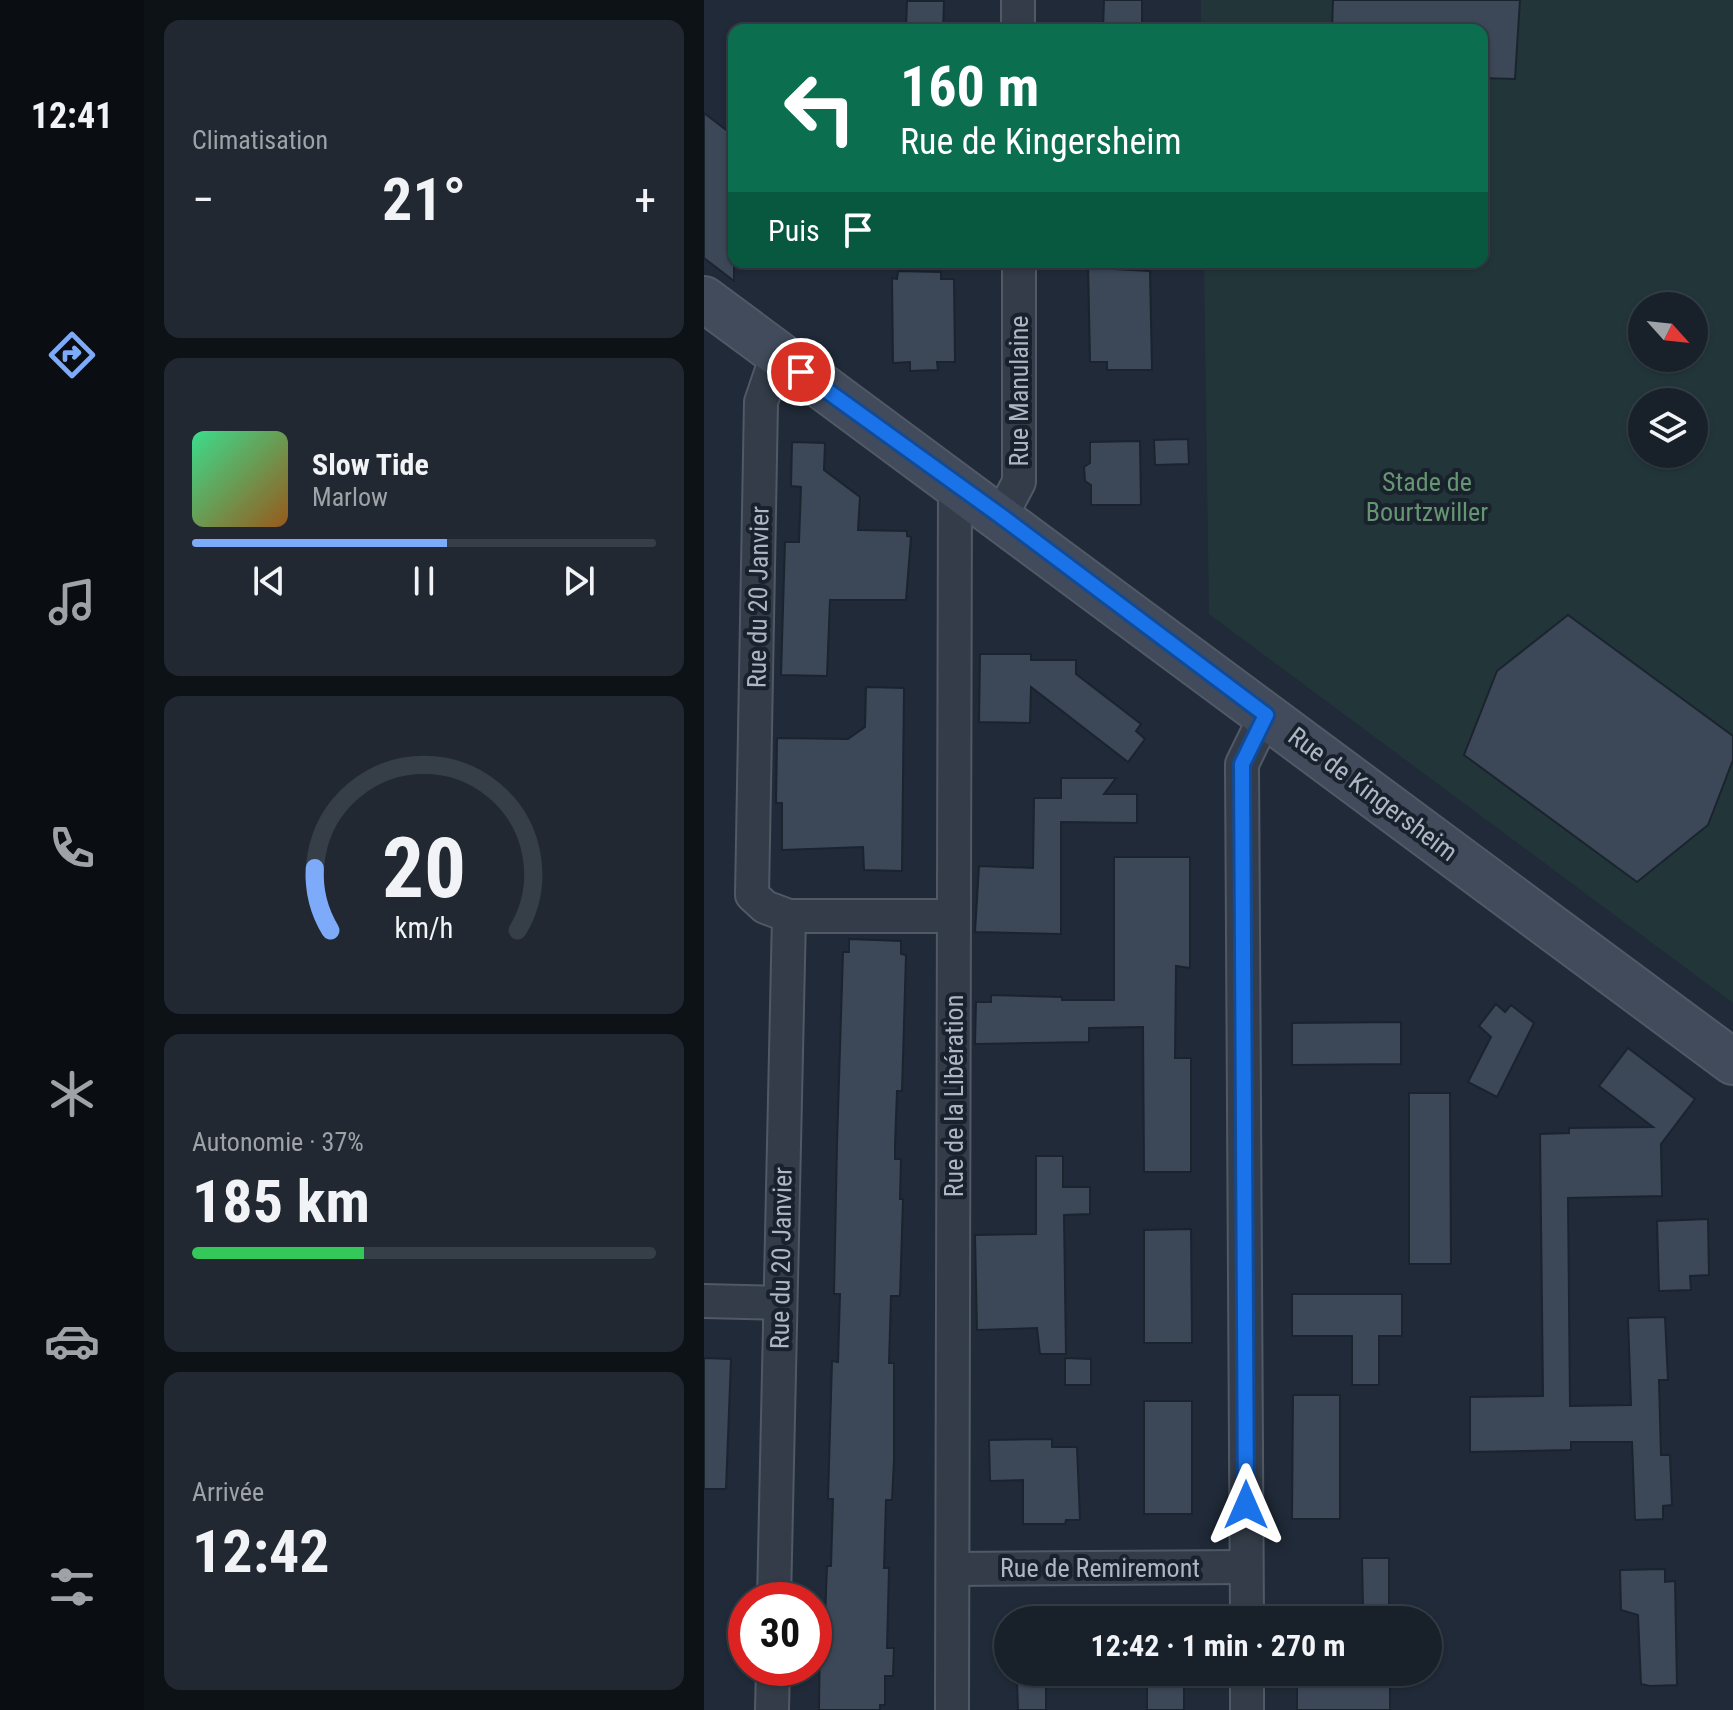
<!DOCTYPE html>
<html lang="fr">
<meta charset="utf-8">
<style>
:root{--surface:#18202a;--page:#212832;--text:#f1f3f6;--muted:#9fa3a8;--line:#363e47;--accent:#7eabf9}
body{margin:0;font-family:"Roboto Condensed",sans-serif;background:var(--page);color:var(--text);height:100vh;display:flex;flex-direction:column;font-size:30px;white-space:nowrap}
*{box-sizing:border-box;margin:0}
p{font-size:26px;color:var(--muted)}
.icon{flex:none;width:44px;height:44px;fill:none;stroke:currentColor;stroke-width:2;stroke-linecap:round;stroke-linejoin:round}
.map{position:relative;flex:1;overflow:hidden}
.drawer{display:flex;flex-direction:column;gap:20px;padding:20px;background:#0d1217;width:560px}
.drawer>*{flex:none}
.top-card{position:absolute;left:24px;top:24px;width:760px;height:244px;border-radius:16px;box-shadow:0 2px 6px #0004,0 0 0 2px var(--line);background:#0b6e4f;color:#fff;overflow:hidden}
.needle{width:52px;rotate:117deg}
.controls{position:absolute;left:924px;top:292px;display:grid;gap:16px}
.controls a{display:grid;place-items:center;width:80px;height:80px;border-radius:50%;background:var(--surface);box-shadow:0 2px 6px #0004,0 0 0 2px var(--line);font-size:40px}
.speed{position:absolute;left:24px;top:1582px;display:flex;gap:16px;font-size:40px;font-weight:700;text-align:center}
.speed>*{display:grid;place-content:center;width:104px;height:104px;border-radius:50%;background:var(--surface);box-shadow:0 2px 6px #0004,0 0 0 2px var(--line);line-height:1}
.speed .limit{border:12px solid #d22;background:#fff;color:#111}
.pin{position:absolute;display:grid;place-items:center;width:68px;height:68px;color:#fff;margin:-34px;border:4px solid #fff;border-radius:50%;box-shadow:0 2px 8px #0007}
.me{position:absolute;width:88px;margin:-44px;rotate:0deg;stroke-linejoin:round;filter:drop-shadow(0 0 6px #0008)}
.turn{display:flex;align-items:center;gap:28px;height:168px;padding:0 40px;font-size:36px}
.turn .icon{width:104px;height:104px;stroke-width:2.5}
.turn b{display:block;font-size:56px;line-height:68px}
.then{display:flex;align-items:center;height:76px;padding:0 40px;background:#0003;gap:16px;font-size:30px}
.big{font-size:60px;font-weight:700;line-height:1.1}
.drawer .tile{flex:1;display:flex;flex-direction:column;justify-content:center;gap:12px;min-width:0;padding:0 28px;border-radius:16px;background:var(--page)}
.drawer .dial{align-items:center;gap:0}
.dial svg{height:208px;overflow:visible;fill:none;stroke:var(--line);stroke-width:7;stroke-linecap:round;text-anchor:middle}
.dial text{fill:var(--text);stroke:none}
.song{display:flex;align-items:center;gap:24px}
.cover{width:96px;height:96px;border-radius:12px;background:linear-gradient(135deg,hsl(150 70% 55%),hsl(30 70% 35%))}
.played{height:8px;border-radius:4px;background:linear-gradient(90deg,var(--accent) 55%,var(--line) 55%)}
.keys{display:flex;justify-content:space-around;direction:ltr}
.heat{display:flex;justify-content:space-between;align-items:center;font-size:44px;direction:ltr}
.charge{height:12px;border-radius:6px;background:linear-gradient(90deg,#34c759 37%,var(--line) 0)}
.trip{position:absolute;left:290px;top:1606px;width:448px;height:80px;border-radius:40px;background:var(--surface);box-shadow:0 2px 6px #0004,0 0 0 2px var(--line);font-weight:700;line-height:80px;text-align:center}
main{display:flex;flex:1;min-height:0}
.menu{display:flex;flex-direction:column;width:144px;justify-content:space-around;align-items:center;background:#0a0d11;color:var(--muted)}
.menu .icon{width:56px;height:56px}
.menu .current{color:var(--accent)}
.menu b{font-size:36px;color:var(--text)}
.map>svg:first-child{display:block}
.green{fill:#223639;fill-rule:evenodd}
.building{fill:#3c4858;stroke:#1b232f;stroke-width:2}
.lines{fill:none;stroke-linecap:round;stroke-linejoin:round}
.minor-casing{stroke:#515966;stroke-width:36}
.secondary-casing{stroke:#515966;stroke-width:48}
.minor{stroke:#333c48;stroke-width:32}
.secondary{stroke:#414b5b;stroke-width:44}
.route-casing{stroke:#114b97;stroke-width:20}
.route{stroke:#1a73e8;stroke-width:14}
.labels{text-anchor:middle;stroke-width:8;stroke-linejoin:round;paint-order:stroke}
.street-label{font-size:26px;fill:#aeb6c5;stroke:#19212d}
.park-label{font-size:26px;fill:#659671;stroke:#19212d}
</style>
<main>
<nav class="menu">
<b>12:41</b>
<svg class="icon current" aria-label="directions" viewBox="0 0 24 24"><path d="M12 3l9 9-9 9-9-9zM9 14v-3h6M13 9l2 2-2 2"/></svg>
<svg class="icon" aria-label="music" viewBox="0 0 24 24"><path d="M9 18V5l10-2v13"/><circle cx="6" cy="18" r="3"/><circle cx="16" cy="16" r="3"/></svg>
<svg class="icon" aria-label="phone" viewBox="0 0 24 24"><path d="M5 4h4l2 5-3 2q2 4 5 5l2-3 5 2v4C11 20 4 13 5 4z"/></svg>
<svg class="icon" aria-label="climate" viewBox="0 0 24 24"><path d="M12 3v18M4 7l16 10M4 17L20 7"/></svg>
<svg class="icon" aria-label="car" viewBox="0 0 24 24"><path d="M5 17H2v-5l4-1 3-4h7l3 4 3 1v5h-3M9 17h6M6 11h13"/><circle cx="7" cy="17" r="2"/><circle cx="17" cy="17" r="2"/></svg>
<svg class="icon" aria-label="filters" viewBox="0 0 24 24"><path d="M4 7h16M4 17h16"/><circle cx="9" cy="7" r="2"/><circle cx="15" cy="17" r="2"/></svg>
</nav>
<section class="drawer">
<div class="tile"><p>Climatisation</p>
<div class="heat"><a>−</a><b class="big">21°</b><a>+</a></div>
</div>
<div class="tile">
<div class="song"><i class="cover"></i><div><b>Slow Tide</b><p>Marlow</p></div></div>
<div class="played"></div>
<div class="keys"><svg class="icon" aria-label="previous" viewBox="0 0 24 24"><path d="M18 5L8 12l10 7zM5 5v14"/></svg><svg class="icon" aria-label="pause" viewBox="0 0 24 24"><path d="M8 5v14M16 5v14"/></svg><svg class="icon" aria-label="next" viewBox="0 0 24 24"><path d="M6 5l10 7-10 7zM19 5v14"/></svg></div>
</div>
<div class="tile dial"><svg viewBox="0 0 100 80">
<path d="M14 69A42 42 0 1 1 86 69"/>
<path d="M14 69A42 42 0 0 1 8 45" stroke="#7eabf9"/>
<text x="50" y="56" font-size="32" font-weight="700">20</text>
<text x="50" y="72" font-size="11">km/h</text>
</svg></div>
<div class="tile"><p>Autonomie · 37%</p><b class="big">185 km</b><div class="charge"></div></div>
<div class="tile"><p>Arrivée</p><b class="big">12:42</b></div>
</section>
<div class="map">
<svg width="1029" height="1710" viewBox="0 0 1029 1710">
<rect width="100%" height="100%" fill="#202a38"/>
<path class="green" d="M497,0H1029V1003L505,614L500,262H778V30H497ZM938,306H990V358H938ZM938,402H990V454H938Z"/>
<g class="building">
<polygon points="400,0 438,0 438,30 399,30"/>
<polygon points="629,0 816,0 811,79 778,78 778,30 628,30"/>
<polygon points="203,1 240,1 239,30 202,30"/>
<polygon points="0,113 30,136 30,281 0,258"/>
<polygon points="384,262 410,262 410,269 446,271 448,370 403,370 403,362 386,362"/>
<polygon points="194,271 237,272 237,279 250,279 251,362 233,362 234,370 206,371 206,362 189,363 188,278 193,279"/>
<polygon points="484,439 485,464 451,465 450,440"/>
<polygon points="436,441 437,505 387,505 387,485 381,481 380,467 386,463 386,442"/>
<polygon points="88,442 121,443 120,470 156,497 154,530 203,531 203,536 207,537 202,600 126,600 123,676 77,675 81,542 95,542 97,487 87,486"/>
<polygon points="864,615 1029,736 1029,760 1004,825 933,882 760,755 793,671"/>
<polygon points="276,654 327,654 327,660 372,660 372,674 437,724 432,731 441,739 424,762 327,687 326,723 275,722"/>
<polygon points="162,687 200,688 198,871 160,870 159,847 78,850 78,803 72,803 73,738 144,739 161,727"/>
<polygon points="357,778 412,778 400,794 433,794 433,823 357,822 357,934 271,932 275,866 329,868 330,798 357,798"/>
<polygon points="410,857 486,857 486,968 472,966 471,1058 487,1058 487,1172 440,1172 439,1027 385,1028 385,1042 271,1044 272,1002 287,1002 287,995 358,997 358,1000 410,1000"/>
<polygon points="145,939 197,941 197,954 202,955 198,1091 193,1091 191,1145 191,1159 197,1159 196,1199 199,1199 196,1296 187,1296 185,1363 190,1363 190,1460 188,1500 182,1500 180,1568 185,1568 183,1648 190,1648 189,1676 181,1676 181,1705 176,1705 176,1710 115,1710 116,1619 121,1619 123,1566 127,1566 129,1499 124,1499 128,1361 134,1362 136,1294 130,1294 133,1144 139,952 145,952"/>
<polygon points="792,1004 801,1012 807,1005 830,1023 793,1097 764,1082 787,1037 775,1026"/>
<polygon points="697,1022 697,1064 588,1065 588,1023"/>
<polygon points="924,1048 991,1099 957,1144 958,1196 864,1198 866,1406 927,1405 924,1318 961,1317 964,1380 955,1380 956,1418 957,1455 966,1455 968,1505 959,1506 959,1519 931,1520 928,1442 867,1442 867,1450 766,1452 766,1397 839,1396 836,1134 865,1133 865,1128 949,1127 895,1086"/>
<polygon points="705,1093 746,1093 747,1264 705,1264"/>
<polygon points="332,1156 359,1156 359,1187 386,1187 386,1214 360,1215 362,1354 336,1354 333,1328 273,1330 271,1235 332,1234"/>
<polygon points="1004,1219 1005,1275 986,1276 987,1290 955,1291 953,1221"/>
<polygon points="487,1229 488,1343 440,1343 440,1230"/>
<polygon points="588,1294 698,1294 698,1336 675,1336 675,1385 648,1385 648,1336 588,1336"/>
<polygon points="0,1358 27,1359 22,1489 0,1489"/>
<polygon points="361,1358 387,1359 387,1385 361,1385"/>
<polygon points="589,1395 636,1395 636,1519 588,1519"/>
<rect x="440" y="1401" width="48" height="113"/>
<polygon points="348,1439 348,1447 373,1447 376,1520 362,1520 361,1524 319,1524 319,1480 286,1481 285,1440"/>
<polygon points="658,1558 685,1558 685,1607 659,1608"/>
<polygon points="961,1569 961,1582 971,1581 973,1685 946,1686 937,1684 934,1615 917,1610 916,1570"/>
<rect x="443" y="1672" width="37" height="38"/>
<polygon points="593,1672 636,1672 636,1678 686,1680 686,1710 593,1710"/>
<polygon points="313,1680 342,1680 342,1710 314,1710"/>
</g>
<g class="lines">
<defs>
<g id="minor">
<polyline points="314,0 314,30"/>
<polyline points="297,516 315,482 315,262"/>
<polyline points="85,916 250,916"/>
<polyline points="0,1301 76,1303"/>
<polyline points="249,1569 542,1567"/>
<polyline points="70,1600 85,916 61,907 48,895 57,402 73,355"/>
<polyline points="543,1620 538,764 562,715"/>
<polyline points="543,1672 543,1710"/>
<polyline points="68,1710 69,1668"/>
<polyline points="248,1710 251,483"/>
</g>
<polyline id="secondary" points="0,299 1029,1062"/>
</defs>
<use href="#minor" class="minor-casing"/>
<use href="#secondary" class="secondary-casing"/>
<use href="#minor" class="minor"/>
<use href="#secondary" class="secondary"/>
</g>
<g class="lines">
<defs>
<polyline id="route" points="97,372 297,516 562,715 538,764 542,1505"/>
</defs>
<use href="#route" class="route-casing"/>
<use href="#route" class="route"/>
</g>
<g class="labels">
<g class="street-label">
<text transform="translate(315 391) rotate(-90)" y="9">Rue Manulaine</text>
<text transform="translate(54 597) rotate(-89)" y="9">Rue du 20 Janvier</text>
<text transform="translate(669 794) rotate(37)" y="9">Rue de Kingersheim</text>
<text transform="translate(250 1096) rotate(-90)" y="9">Rue de la Libération</text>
<text transform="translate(77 1258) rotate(-89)" y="9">Rue du 20 Janvier</text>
<text x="396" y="1577">Rue de Remiremont</text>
</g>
<g class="park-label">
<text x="723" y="491">Stade de<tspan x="723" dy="30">Bourtzwiller</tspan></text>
</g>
</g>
</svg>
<div class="controls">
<a><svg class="needle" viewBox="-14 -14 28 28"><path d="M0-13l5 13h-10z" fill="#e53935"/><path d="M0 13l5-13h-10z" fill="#9fa3a8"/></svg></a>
<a><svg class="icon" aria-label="layers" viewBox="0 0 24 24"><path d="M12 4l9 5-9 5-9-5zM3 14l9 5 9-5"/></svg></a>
</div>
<div class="speed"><div class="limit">30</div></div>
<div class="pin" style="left:97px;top:372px;background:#d93025"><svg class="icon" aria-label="arrive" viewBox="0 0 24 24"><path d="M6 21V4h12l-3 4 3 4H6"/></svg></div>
<svg class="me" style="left:542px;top:1505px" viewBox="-20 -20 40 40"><path d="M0-17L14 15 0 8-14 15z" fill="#1a73e8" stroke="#fff" stroke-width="4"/></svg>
<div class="trip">12:42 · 1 min · 270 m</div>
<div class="top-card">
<div class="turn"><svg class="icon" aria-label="left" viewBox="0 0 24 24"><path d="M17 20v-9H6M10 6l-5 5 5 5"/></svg><div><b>160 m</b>Rue de Kingersheim</div></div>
<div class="then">Puis<svg class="icon" aria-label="arrive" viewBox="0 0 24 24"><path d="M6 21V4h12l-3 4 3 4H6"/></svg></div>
</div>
</div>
</main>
